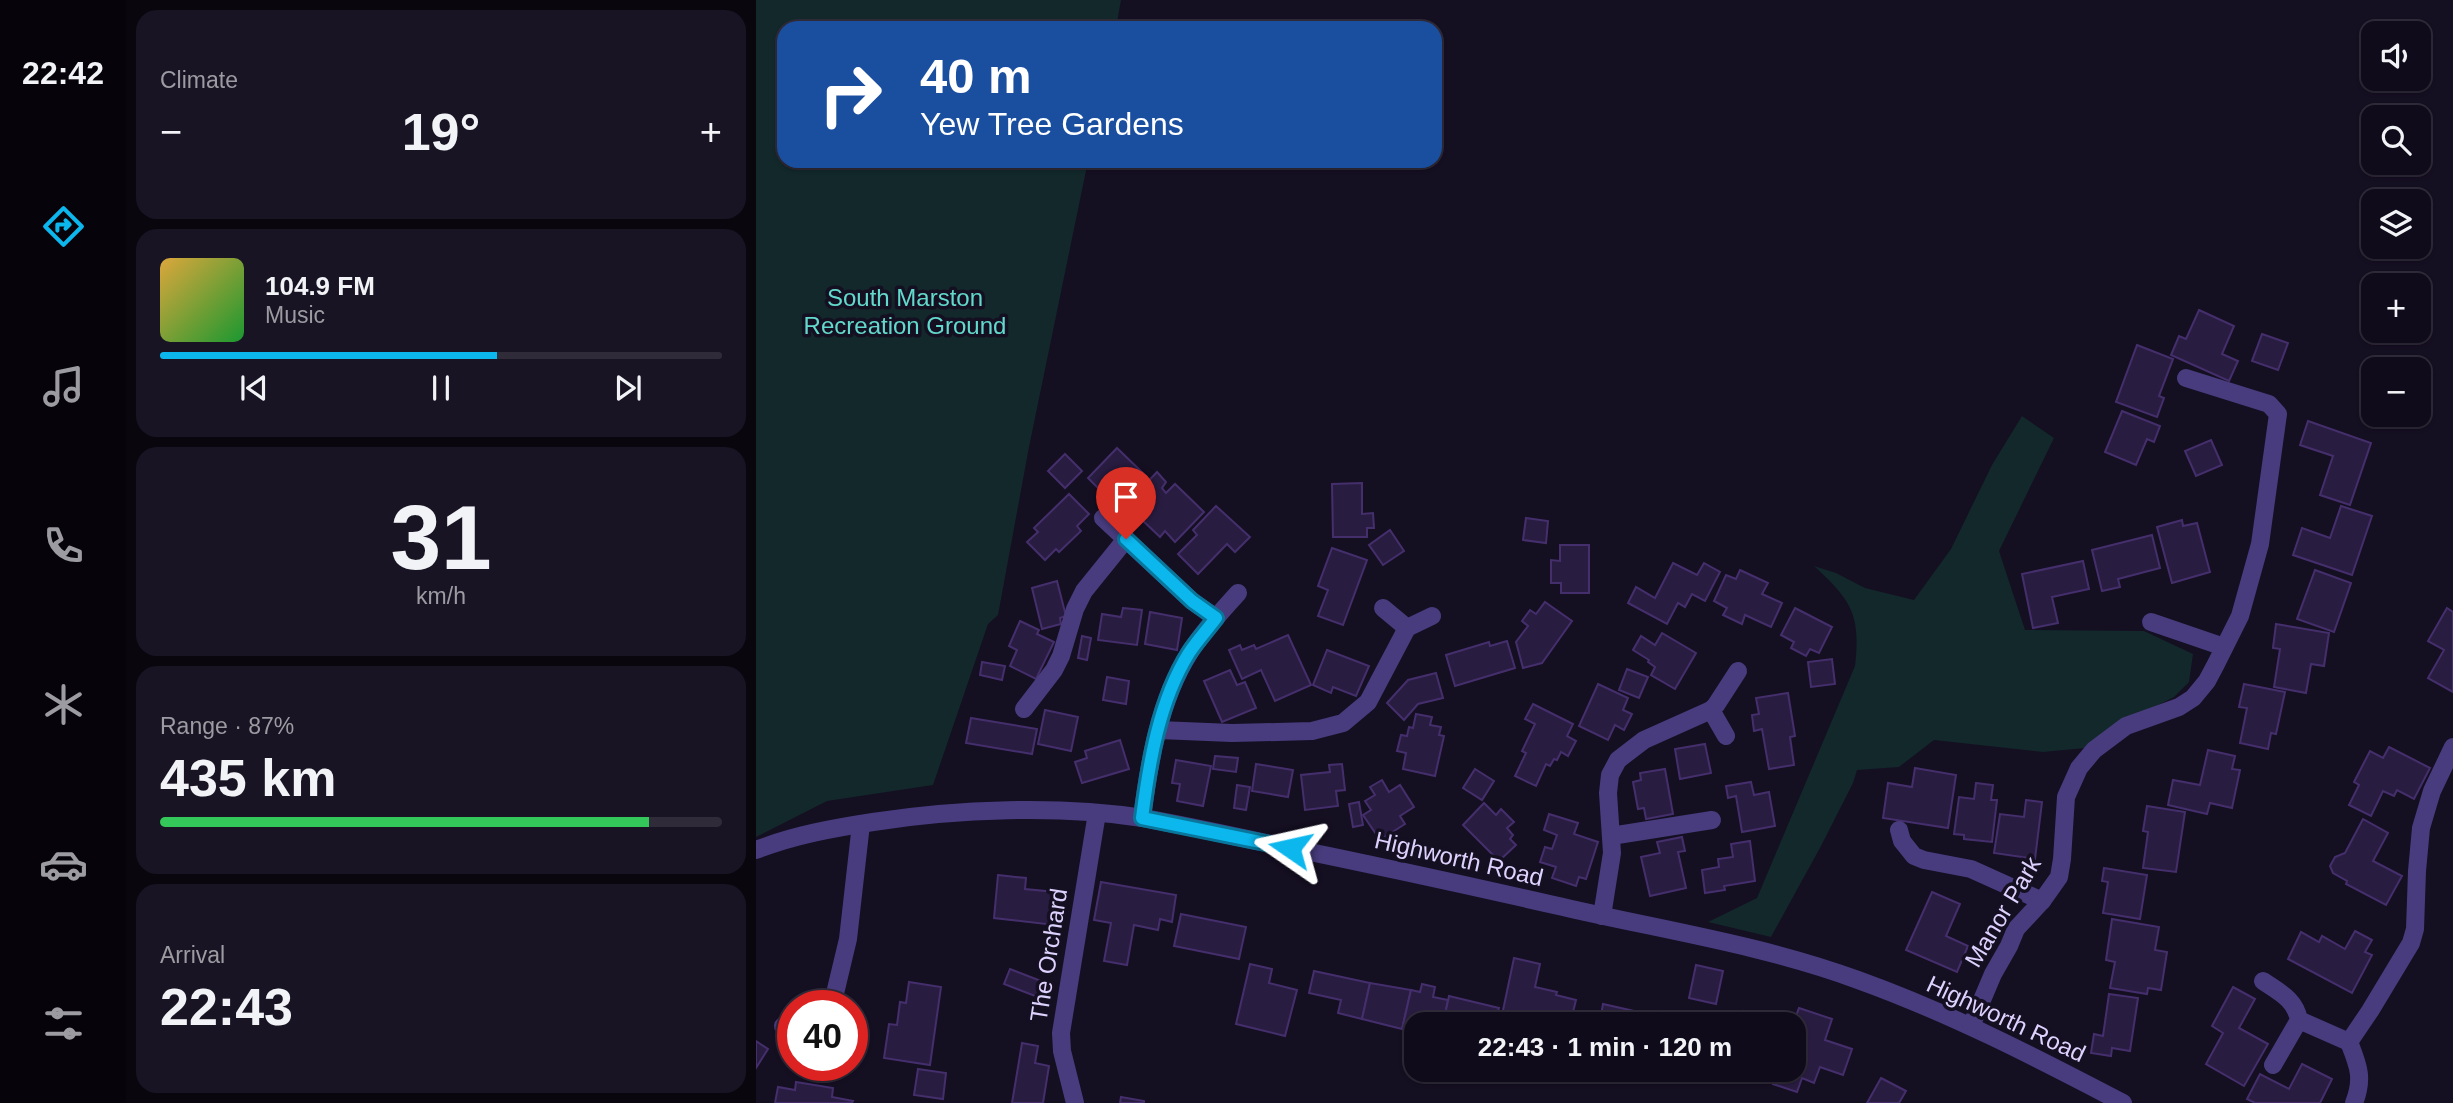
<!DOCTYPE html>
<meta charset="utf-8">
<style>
:root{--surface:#100b1a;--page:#191423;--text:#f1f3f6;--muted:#9c9ba2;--line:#302b39;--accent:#0cb7ee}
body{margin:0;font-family:Arial,sans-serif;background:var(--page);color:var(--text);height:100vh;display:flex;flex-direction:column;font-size:26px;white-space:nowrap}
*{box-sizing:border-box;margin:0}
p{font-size:23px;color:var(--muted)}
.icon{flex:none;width:38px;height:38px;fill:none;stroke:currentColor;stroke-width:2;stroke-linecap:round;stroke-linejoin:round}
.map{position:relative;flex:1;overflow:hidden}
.panel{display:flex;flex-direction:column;gap:10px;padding:10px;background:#09060e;width:630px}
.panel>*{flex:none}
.top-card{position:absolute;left:21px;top:21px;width:665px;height:147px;border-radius:21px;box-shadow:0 2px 5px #0004,0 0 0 2px var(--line);background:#1a4fa0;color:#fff;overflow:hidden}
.buttons{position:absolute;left:1605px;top:21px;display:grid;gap:14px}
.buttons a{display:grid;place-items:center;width:70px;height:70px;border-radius:14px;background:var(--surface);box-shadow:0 2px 5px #0004,0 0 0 2px var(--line);font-size:35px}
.speed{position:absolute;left:21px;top:990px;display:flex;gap:14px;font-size:35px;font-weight:700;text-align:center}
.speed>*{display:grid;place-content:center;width:91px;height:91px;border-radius:50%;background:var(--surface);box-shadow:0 2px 5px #0004,0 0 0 2px var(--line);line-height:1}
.speed .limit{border:10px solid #d22;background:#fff;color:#111}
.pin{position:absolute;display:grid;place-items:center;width:60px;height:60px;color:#fff;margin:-72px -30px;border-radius:50% 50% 50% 0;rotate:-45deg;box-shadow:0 0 7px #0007}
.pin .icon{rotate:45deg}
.me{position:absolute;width:77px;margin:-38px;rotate:281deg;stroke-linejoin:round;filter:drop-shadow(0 0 5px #0008)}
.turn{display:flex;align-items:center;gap:24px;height:147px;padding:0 28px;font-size:32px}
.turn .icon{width:91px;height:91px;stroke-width:2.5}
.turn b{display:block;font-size:49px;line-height:60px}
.big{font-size:52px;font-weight:700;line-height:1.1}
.panel .card{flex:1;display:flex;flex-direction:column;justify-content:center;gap:10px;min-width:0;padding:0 24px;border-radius:21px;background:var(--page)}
.panel .dial{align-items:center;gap:0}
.dial b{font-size:91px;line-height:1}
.song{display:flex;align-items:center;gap:21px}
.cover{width:84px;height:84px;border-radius:10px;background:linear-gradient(135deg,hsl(40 70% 55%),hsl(130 70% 35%))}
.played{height:7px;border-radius:4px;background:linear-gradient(90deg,var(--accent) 60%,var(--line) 60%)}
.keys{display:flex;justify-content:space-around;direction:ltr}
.heat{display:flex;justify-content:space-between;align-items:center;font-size:38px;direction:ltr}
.charge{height:10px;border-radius:5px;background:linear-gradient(90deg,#34c759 87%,var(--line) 0)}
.trip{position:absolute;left:648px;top:1012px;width:402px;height:70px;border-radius:21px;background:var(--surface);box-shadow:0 2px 5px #0004,0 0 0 2px var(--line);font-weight:700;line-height:70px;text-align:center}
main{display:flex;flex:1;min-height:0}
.menu{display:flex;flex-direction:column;width:126px;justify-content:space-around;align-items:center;background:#06040a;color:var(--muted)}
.menu .icon{width:49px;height:49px}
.menu .selected{color:var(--accent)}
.menu b{font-size:32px;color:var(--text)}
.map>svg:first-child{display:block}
.green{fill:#12282b}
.building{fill:#291c41;stroke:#442f6c;stroke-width:2}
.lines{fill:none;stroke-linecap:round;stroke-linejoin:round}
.minor{stroke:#483c7e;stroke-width:18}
.route-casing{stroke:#08779b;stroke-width:18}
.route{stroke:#0cb7ee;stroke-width:12}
.labels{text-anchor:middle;stroke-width:7;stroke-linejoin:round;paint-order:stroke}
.park-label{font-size:24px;fill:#62d9cc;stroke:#150f22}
.street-label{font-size:24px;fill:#ddd2fd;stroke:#150f22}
</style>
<main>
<nav class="menu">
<b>22:42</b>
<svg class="icon selected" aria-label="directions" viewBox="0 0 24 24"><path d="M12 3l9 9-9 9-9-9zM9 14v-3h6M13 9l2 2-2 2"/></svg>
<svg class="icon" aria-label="music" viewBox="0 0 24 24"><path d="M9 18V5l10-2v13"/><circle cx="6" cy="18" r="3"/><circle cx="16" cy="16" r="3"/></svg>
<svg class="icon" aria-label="phone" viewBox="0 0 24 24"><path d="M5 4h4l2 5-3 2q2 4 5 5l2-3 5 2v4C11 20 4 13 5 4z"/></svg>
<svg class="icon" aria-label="climate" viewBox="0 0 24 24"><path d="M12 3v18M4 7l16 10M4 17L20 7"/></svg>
<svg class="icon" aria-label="car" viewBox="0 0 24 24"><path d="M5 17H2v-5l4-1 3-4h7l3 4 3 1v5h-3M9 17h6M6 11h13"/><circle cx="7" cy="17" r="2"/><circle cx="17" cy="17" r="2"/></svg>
<svg class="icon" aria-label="filters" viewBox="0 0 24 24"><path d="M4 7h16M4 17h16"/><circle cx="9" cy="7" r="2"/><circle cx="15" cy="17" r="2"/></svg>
</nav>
<section class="panel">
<div class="card"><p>Climate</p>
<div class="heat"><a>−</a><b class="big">19°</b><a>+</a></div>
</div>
<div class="card">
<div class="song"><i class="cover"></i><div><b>104.9 FM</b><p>Music</p></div></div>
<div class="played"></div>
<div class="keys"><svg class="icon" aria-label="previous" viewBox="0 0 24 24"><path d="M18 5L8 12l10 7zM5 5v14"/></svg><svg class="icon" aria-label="pause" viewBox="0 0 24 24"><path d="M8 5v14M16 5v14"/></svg><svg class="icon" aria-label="next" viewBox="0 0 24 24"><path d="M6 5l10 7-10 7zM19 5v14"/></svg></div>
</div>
<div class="card dial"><b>31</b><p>km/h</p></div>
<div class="card"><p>Range · 87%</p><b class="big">435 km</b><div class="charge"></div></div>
<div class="card"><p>Arrival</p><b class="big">22:43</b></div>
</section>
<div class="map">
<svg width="1697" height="1103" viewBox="0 0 1697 1103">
<rect width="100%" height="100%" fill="#150f22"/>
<g class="green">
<polygon points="0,0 365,0 360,28 28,28 28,161 332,161 273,447 242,615 232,624 177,785 71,801 0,837"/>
<path d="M1266,416L1298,438L1243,551L1269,630L1388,631L1437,654L1433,682L1418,697L1390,711L1329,748L1287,752L1178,740L1143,767L1101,770L1097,783L1065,846L1015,937L952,922L1001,898L1099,666C1105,614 1095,600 1058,566L1080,573L1109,588L1158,600L1195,549L1236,465Z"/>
</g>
<g class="building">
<polygon points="1443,310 1478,326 1466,354 1482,361 1473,381 1415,355 1423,336 1430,339"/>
<polygon points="1506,334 1532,343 1522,370 1496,361"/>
<polygon points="1381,345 1417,359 1403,396 1408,398 1401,417 1360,402"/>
<polygon points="1366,411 1404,426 1398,442 1391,439 1380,465 1349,452"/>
<polygon points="1552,421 1615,443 1594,505 1564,495 1577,456 1544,445"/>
<polygon points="1455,440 1466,465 1440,476 1429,451"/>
<polygon points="361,448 390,476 371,496 358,483 348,494 332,478"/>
<polygon points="309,454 326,471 309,488 292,471"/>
<polygon points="401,472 410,482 406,488 410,493 419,484 448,512 419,542 409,531 404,537 383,517 394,506 381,493"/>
<polygon points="606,483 606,514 617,513 618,528 611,528 611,537 577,537 576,484"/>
<polygon points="313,494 333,514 321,526 325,531 303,552 300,549 289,560 271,542 282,532 278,528"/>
<polygon points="460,506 494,537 479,552 471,544 442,574 422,554 441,535 437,530"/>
<polygon points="1585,506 1616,516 1596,575 1537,555 1546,528 1574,538"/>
<polygon points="770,518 792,521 790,543 767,540"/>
<polygon points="1426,520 1427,526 1441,523 1454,572 1416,583 1401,527"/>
<polygon points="634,530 648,551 627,565 613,545"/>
<polygon points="1396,535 1404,568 1362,579 1364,587 1346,591 1336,550"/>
<polygon points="804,545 833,545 833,593 805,593 805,583 795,583 795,560 804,561"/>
<polygon points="576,548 611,560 587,625 562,616 572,590 562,586"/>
<polygon points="1327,561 1333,589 1296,597 1302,623 1277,628 1266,574"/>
<polygon points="917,563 941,575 948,563 964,572 949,601 936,594 929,607 922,603 911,624 872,603 880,587 899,598"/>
<polygon points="984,570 1012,583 1006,594 1026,603 1015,627 989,615 986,624 967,615 971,608 958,601 970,575 980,579"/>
<polygon points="1559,570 1595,583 1578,632 1541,619"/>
<polygon points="301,581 310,616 304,618 305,624 286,629 276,588"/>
<polygon points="789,602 816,621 786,663 767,668 760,642 772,626 766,621 774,610 780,614"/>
<polygon points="367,608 386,610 381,645 342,640 346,614 365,617"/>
<polygon points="1039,608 1076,627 1063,653 1054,649 1050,656 1035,648 1038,642 1025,635"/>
<polygon points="1691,608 1697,612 1697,692 1672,678 1688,650 1672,641"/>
<polygon points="394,612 426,618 421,650 389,644"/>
<polygon points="264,621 283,630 281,634 298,642 280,679 254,666 261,650 253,646"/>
<polygon points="1520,624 1573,633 1568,666 1555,664 1550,693 1518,687 1524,649 1517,648"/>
<polygon points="906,633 940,653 919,689 895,675 899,667 892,662 893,660 877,650 885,636 899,645"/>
<polygon points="532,635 555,685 519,701 505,670 486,679 473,650 484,645 486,650 498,645 500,649"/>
<polygon points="326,636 335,638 331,660 322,658"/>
<polygon points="751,641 759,668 699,686 690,655 733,642 734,646"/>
<polygon points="571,650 613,666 600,696 577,687 575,693 557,685"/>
<polygon points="1076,659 1079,684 1055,687 1052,662"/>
<polygon points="226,662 249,666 246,680 224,675"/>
<polygon points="871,669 892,677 883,698 863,690"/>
<polygon points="474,670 481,685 489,682 500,708 466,722 448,681"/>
<polygon points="680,673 687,698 662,704 648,720 631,703 652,680"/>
<polygon points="351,677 373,681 370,704 347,700"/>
<polygon points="842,684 872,698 867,710 876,714 868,730 859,725 852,740 823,726"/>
<polygon points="1488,684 1529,692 1520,734 1515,733 1512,749 1484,743 1491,708 1483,707"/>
<polygon points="1032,693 1039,736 1034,737 1038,765 1013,769 1006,729 998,731 996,715 1003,714 1000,698"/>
<polygon points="777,704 817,724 811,736 820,741 812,756 805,752 801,760 798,759 794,766 790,764 780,786 759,776 770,753 766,751 779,724 769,719"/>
<polygon points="289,710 322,717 315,751 282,744"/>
<polygon points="660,714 676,717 674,725 685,727 683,735 688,736 679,776 647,769 650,753 641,751 645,735 651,736 653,727 657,728"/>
<polygon points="215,718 281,729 276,754 210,743"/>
<polygon points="364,740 373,769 326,783 319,762 331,758 329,751"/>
<polygon points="949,744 955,773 924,779 919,749"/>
<polygon points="1633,747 1674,768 1658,799 1641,790 1638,796 1627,791 1615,816 1593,805 1603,785 1598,782 1614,751 1627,758"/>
<polygon points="1452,750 1479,756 1476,769 1484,770 1476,808 1454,803 1451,814 1412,805 1417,780 1444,785"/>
<polygon points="459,756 482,758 480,772 457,769"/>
<polygon points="420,760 455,766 447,806 421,801 424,784 416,783"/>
<polygon points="500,764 537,770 532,797 496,791"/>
<polygon points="586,764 589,790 580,791 582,806 549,810 545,775 574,772 573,765"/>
<polygon points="1159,768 1200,775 1192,828 1127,818 1132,783 1156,787"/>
<polygon points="719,769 738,781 726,800 707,788"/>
<polygon points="909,769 917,814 890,819 888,808 882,809 877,782 885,780 884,773"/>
<polygon points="626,780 633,792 644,785 658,807 644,816 649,824 624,840 607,815 615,810 609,801 619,795 614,787"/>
<polygon points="995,782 998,795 1013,792 1019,826 986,832 980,796 972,798 970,786"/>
<polygon points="1220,783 1237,785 1235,800 1241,800 1236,842 1208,839 1208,835 1198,834 1203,797 1218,799"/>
<polygon points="481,785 494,787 490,810 478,808"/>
<polygon points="1270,800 1286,802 1279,859 1238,853 1244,814 1268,817"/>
<polygon points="603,802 607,825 597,827 593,804"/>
<polygon points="728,803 740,815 745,809 758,822 751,828 757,835 754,839 760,845 743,861 707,825"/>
<polygon points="1391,806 1429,812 1420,872 1387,868 1392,832 1387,831"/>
<polygon points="793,814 822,823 818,834 842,842 830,879 823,877 820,886 796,878 800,867 784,862 789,847 796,849 801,835 788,830"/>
<polygon points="1607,819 1632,833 1617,861 1646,876 1630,905 1590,884 1591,881 1577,873 1574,866 1579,857 1589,853"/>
<polygon points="926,837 929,851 922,852 930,888 894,896 885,857 904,853 901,842"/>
<polygon points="994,841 999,881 968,886 969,890 949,893 946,870 963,867 962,859 977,857 975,844"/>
<polygon points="1348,868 1391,875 1384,919 1347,913 1352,882 1346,881"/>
<polygon points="242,875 270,878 269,889 310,893 307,926 238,918"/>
<polygon points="345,882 420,895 416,922 404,919 402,930 378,925 371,965 348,961 355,923 338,920"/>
<polygon points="1176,892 1204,904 1190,936 1212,946 1201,972 1150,950"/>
<polygon points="425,914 490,927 483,959 418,946"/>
<polygon points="1356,919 1403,927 1399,950 1411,952 1405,990 1392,988 1391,994 1354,988 1359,962 1350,960"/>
<polygon points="1599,931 1616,940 1609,952 1616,955 1596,993 1532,959 1545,932 1563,942 1566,936 1589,949"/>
<polygon points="758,958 784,964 779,987 801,992 800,995 820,1000 814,1024 785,1024 746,1015"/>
<polygon points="494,964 516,969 513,983 541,990 529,1036 480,1024"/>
<polygon points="940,965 967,971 960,1004 933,998"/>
<polygon points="254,969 293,984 287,999 248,984"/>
<polygon points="558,971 614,983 606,1019 582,1013 585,1000 553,993"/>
<polygon points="153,982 185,987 174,1065 128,1058 133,1024 141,1025 144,1002 150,1003"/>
<polygon points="614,983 655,990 646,1029 606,1019"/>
<polygon points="666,984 679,987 677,997 692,1000 687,1024 660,1024 660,1032 646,1029 655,990 664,992"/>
<polygon points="1477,987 1499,999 1483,1028 1512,1044 1488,1086 1450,1064 1467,1033 1456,1026"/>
<polygon points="1353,994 1382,998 1374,1051 1356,1048 1355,1056 1335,1053 1338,1034 1347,1036"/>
<polygon points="693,996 743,1008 738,1024 687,1024"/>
<polygon points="847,1004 905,1017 903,1024 833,1024 835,1013 845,1015"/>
<polygon points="1043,1008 1076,1019 1069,1040 1096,1049 1087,1075 1064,1067 1058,1083 1046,1078 1041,1092 1017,1084 1022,1069 1038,1069 1037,1024"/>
<polygon points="907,1011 936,1017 934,1022 941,1024 905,1024"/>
<polygon points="988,1011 1003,1014 1001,1024 968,1024 969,1019 986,1022"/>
<polygon points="0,1041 12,1049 0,1068"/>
<polygon points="266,1043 282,1046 279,1063 293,1066 287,1103 256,1103"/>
<polygon points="1546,1064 1576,1079 1564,1103 1499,1103 1491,1099 1504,1074 1533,1089"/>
<polygon points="162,1069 190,1073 187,1099 158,1095"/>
<polygon points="959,1069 999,1069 997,1081 959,1073"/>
<polygon points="1125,1078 1150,1091 1143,1103 1111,1103"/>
<polygon points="40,1082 77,1088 76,1097 97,1101 96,1103 19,1103 22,1087 39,1090"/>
<polygon points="365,1097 388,1101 388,1103 364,1103"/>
</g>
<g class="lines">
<g class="minor">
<polyline points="347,518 436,601 460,618"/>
<polyline points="627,608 651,628"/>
<polyline points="1395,622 1468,647"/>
<polyline points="268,709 298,670 305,656 319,609 328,591 370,539"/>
<polyline points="955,710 960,705 982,671"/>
<polyline points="403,730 476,733 521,732 556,731 587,723 612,702 651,628 676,616"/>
<path d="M386,818C393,763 403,700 434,652C447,631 465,612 482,593"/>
<polyline points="1143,830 1146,841 1158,856 1168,860 1215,869 1286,901"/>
<polyline points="855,836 956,820"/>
<path d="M0,850C38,835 78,828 117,822C200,809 304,805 387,818C432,826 476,836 520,845C613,864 706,884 798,905C900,929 1004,944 1102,980C1194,1013 1281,1058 1367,1103"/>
<polyline points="846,916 856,853 852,793 854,775 862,760 888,740 955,710 970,736"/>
<path d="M1507,981C1523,992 1539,999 1543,1020L1517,1065"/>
<polyline points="76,1006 92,939 105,824"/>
<polyline points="1543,1020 1593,1042"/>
<polyline points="27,1026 37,1027"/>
<polyline points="1215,1026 1237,974 1253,946 1260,929 1286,901 1303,877 1306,859 1310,797 1323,768 1338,750 1370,726 1423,707 1437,698 1451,681 1460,664 1484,616 1504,544 1522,414 1513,404 1430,378"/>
<polyline points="319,1103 306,1051 305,1033 341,813"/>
<path d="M1598,1103C1608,1078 1602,1065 1593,1042L1614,1011L1655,943L1659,929L1661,871L1665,828L1676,791L1697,747"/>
</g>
</g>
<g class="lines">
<defs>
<path id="route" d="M370,539L436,601L460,618C451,630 441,641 433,653C403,701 393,763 386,818L534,848"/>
</defs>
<use href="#route" class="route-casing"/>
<use href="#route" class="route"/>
</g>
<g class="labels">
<g class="park-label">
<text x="149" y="306">South Marston<tspan x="149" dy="28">Recreation Ground</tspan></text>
</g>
<g class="street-label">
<text transform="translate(703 859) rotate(13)" y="8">Highworth Road</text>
<text transform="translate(1247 912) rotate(-59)" y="8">Manor Park</text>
<text transform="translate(293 955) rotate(-81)" y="8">The Orchard</text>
<text transform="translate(1250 1019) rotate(25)" y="8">Highworth Road</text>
</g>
</g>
</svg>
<div class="buttons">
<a><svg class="icon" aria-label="sound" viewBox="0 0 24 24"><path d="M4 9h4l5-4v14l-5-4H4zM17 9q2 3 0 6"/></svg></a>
<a><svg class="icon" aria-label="search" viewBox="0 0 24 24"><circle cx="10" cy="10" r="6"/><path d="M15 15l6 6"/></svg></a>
<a><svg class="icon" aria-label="layers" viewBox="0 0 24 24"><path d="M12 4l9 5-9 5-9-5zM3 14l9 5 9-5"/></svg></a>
<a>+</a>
<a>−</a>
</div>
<div class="speed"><div class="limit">40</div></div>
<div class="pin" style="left:370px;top:539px;background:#d93025"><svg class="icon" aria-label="arrive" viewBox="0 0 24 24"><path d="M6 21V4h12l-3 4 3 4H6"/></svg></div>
<svg class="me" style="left:534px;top:848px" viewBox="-20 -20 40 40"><path d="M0-17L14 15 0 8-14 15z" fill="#0cb7ee" stroke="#fff" stroke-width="4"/></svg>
<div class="trip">22:43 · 1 min · 120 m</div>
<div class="top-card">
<div class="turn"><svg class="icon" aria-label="right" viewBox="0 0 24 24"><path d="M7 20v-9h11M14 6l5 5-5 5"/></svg><div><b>40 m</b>Yew Tree Gardens</div></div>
</div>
</div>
</main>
